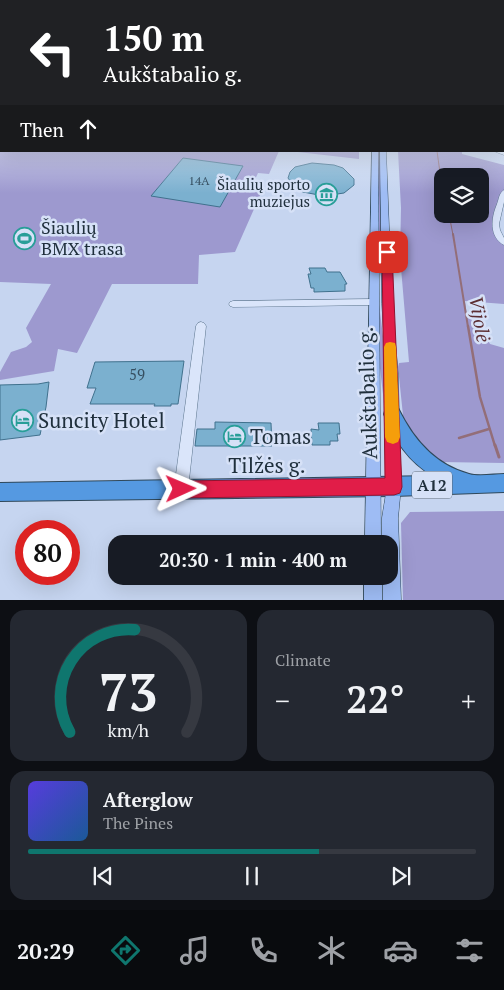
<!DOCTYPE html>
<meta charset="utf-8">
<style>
:root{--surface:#171b24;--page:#242831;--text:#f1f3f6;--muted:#9ea1a6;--line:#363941;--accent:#0f766e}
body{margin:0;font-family:"PT Serif",serif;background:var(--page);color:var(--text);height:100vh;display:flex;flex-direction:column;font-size:19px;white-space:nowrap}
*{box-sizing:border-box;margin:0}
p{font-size:16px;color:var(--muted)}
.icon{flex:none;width:28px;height:28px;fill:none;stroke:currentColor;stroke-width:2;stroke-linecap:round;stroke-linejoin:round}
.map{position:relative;height:600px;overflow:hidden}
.side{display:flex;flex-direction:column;gap:10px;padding:10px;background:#0d0f14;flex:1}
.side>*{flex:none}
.hud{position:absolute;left:0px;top:0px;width:505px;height:152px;box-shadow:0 5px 20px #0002;background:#202124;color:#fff;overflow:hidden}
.controls{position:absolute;left:434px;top:168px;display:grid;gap:10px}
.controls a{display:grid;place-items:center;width:55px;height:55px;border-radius:10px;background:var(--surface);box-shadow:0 5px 20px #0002;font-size:25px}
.speed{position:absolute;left:15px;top:520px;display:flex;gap:10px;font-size:25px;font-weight:700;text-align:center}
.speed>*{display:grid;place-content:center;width:65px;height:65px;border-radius:50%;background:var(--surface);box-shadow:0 5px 20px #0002;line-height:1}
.speed .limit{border:8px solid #d22;background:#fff;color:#111}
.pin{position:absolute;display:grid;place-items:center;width:42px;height:42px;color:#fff;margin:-21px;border-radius:10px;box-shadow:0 2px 8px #0006}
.me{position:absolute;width:55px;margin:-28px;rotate:89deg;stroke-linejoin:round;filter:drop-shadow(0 0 4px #0008)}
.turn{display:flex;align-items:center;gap:18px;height:105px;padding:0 20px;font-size:22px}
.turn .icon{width:65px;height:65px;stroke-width:2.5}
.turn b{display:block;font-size:35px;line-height:42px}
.then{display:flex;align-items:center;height:48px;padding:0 20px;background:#0003;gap:10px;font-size:19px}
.big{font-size:38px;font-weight:700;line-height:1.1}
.side .tile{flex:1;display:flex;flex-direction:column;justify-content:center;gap:8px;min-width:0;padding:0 18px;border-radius:15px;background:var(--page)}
.side .dial{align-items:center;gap:0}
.dial svg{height:130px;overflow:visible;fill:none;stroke:var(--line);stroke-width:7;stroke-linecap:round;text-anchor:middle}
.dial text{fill:var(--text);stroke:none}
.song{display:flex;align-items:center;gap:15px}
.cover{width:60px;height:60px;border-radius:8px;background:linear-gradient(135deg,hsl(250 70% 55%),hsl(210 70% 35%))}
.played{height:5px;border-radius:2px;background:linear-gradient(90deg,var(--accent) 65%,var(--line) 65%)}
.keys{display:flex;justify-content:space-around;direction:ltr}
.heat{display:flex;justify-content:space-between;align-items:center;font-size:28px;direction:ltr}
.side .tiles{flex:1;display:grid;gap:10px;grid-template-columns:1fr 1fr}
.tile:last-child{grid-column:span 2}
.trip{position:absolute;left:108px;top:535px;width:290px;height:50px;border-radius:15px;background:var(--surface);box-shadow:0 5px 20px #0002;font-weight:700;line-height:50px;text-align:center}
.dock{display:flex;height:80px;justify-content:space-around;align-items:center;background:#090b0e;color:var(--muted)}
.dock .icon{width:35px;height:35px}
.dock .current{color:var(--accent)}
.dock b{font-size:22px;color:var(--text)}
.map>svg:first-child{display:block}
.green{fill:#9d99cf;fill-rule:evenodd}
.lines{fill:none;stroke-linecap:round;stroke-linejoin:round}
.stream-far3{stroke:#936e78;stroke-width:1}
.stream-far2{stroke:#936e78;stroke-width:2}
.stream-far1{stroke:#936e78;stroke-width:2.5}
.stream{stroke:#936e78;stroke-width:3}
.building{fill:#7bb0cf;stroke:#40718d}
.minor-casing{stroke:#5b748c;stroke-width:1}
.major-casing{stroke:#2f485a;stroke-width:1}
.highway-casing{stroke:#2f485a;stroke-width:2}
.minor{fill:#dae5fa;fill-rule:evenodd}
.major{fill:#9ebcf4;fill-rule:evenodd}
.highway{fill:#5599e1;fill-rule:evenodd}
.route{fill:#e11d48;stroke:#92132f}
.slow{fill:#f59e0b}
.labels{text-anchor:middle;stroke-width:5;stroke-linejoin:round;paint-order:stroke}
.far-number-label{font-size:12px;fill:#364f61}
.far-poi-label{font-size:15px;fill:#1f2f3c;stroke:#d6e1f7;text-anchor:end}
.number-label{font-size:15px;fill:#364f61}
.shield{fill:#d6e1f7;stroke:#566474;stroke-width:1}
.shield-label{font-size:16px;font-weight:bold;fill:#1f2f3c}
.poi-label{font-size:18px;fill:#1f2f3c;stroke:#d6e1f7;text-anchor:start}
.water-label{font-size:19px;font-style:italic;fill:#5c2e33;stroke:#d6e1f7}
.near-street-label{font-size:21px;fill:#1f2f3c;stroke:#d6e1f7}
.near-poi-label{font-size:21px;fill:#1f2f3c;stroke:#d6e1f7;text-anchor:start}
</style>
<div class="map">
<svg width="504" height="600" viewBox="0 0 504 600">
<rect width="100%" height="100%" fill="#c6d5f0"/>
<g class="green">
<polygon points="0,109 1,151 279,151 269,174 258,173 251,188 262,191 235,252 199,255 198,284 112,284 77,353 58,349 54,371 0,380 0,372 11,352 26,347 32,342 26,328 51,284 0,282"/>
<polygon points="289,151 359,151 359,159"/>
<polygon points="377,151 381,151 382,298 382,279 378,267"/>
<path d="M398,151H462V154L504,165V192L494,226L504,243V304L465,301L467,316L481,326L490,344L504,348V463L440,462L422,454L404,425L398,367L399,363L409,362L400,256L401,208ZM442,176H480V214H442Z"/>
<polygon points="379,305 384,344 387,451 385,454 383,394 378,351"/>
<polygon points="504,511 504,600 403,600 401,523 410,512"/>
</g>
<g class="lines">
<g class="stream-far3">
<polyline points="437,151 442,187"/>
<polyline points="449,214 453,235"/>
</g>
<polyline class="stream-far2" points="453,234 468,327"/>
<g class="stream-far1">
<polyline points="468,326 480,397 495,446"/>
<polyline points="459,438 489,429"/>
</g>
<polyline class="stream" points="495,445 499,457"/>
</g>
<g class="building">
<polygon points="183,158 243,166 220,207 151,196"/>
<polygon points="312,163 334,165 343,168 354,179 354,185 344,193 324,196 303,192 295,188 288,178 290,172 295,167"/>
<polygon points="309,268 325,268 327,272 340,272 347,284 345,284 345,291 314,292 314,288 311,288 308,274 311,274"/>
<polygon points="184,361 178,404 171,404 171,406 154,406 155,404 90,404 96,388 87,388 95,362"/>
<polygon points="49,382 46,407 40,435 0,440 0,385 38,384"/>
<polygon points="215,422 271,423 272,446 195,446 197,429 215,429"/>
<polygon points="318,423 339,423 340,434 337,434 338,441 330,441 330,445 312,445 311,429 319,430"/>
</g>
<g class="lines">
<defs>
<g id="minor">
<polygon points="496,151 504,151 504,155 496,152"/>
<path d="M504,190V202L499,224L500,230L504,238V245C489,237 491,218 497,204C499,199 499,193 504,190Z"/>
<polygon points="374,299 377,300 378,302 377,304 374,305 233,307 230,306 229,304 230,302 233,301"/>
<polygon points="201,322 204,323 206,326 188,489 186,494 181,496 176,494 174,489 196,326 198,323"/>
</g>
<g id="major">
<polygon points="372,151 378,151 381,544 365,544"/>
<polygon points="380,151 386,151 392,304 398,373 401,487 398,518 401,600 383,600 383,576 389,576 389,544 382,544 382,518 387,487 386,373 382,304"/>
<rect x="364" y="576" width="18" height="24"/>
</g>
<path id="highway" d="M392,406L398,408C413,439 435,465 469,474C479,477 494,474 504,474V492L394,496L0,501V483L433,476C408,461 395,441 384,414L386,408Z"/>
</defs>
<use href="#minor" class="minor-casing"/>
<use href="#major" class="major-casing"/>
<use href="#highway" class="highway-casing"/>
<use href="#minor" class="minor"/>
<use href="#major" class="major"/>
<use href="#highway" class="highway"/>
</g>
<linearGradient id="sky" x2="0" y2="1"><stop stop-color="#99afd2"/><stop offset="0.56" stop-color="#e5ecf8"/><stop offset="1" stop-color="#e5ecf8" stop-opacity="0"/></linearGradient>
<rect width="504" height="193" fill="url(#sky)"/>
<polygon class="route" points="387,249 392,252 402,487 400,493 394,495 181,498 175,495 172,489 175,483 181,481 385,478 382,252"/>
<polygon class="slow" points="390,342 395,343 396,347 400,437 398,442 393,444 387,442 385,437 384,347 386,343"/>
<defs>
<symbol id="museum-ring" viewBox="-11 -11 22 22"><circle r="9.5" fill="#d6e1f7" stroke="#289e98" stroke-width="1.5"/><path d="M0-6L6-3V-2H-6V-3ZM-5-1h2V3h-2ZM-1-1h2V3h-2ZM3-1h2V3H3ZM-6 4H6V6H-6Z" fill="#289e98"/></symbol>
<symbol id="stadium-ring" viewBox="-11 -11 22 22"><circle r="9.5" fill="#d6e1f7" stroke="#289e98" stroke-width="1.5"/><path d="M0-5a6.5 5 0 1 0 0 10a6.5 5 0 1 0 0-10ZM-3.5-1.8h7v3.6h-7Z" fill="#289e98"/></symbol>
<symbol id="hotel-ring" viewBox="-11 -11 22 22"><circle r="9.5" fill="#d6e1f7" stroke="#289e98" stroke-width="1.5"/><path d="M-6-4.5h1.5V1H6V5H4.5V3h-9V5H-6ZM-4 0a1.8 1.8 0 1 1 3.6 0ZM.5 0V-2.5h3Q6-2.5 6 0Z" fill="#289e98"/></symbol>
</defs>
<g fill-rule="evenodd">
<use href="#museum-ring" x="314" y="182" width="25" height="25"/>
<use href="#stadium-ring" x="12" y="226" width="25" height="25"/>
<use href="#hotel-ring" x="10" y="408" width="25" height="25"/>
<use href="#hotel-ring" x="222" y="424" width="25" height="25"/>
</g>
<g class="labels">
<g class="far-number-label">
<text x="199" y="185">14A</text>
</g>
<g class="far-poi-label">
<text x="310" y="190">Šiaulių sporto<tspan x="310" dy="17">muziejus</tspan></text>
</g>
<g class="number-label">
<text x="137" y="380">59</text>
</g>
<rect class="shield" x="412" y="471.5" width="40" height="27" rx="4"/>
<g class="shield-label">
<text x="432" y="491">A12</text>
</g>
<g class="poi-label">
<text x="41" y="234">Šiaulių<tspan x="41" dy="21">BMX trasa</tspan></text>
</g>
<g class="water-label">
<text transform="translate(480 319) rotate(80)" y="7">Vijolė</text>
</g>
<g class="near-street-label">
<text transform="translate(368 393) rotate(-92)" y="7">Aukštabalio g.</text>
<text x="267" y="473">Tilžės g.</text>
</g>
<g class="near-poi-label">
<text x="38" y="428">Suncity Hotel</text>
<text x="250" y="444">Tomas</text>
</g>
</g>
</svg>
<div class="controls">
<a><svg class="icon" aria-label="layers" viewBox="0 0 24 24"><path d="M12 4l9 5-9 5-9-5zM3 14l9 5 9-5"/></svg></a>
</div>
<div class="speed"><div class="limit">80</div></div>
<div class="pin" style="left:387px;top:252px;background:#d93025"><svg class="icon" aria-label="arrive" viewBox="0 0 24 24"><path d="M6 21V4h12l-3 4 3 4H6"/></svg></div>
<svg class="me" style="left:181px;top:489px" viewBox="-20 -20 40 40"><path d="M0-17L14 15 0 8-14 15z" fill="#e11d48" stroke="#fff" stroke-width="4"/></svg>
<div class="trip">20:30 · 1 min · 400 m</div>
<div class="hud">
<div class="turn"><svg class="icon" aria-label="left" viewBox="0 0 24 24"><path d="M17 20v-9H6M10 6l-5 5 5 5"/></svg><div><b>150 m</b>Aukštabalio g.</div></div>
<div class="then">Then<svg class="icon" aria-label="ahead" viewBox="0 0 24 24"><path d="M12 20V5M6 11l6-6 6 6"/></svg></div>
</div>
</div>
<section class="side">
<div class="tiles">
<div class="tile dial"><svg viewBox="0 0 100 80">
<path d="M14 69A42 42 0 1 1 86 69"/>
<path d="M14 69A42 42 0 0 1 54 6" stroke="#0f766e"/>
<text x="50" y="56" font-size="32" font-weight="700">73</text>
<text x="50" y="72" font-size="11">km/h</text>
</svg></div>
<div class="tile"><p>Climate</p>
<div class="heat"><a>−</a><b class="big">22°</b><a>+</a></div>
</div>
<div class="tile">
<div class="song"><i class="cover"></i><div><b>Afterglow</b><p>The Pines</p></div></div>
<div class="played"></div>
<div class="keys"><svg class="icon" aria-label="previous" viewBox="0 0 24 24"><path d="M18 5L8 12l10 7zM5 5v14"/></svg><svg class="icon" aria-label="pause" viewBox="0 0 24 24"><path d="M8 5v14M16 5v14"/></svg><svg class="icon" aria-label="next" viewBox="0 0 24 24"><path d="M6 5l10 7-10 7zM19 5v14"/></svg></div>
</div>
</div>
</section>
<nav class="dock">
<b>20:29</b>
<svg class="icon current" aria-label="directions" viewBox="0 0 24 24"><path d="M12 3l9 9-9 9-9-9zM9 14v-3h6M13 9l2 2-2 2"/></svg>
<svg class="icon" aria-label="music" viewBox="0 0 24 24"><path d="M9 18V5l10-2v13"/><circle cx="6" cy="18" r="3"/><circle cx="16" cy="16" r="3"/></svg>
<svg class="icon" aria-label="phone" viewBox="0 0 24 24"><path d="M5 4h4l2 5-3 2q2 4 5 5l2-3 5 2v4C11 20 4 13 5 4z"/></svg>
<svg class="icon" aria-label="climate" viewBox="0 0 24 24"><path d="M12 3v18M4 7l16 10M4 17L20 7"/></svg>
<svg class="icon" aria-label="car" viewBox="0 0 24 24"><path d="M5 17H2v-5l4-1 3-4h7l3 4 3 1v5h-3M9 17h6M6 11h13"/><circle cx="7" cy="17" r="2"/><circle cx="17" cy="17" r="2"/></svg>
<svg class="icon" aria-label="filters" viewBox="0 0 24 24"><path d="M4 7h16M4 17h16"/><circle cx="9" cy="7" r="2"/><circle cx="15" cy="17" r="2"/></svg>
</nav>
